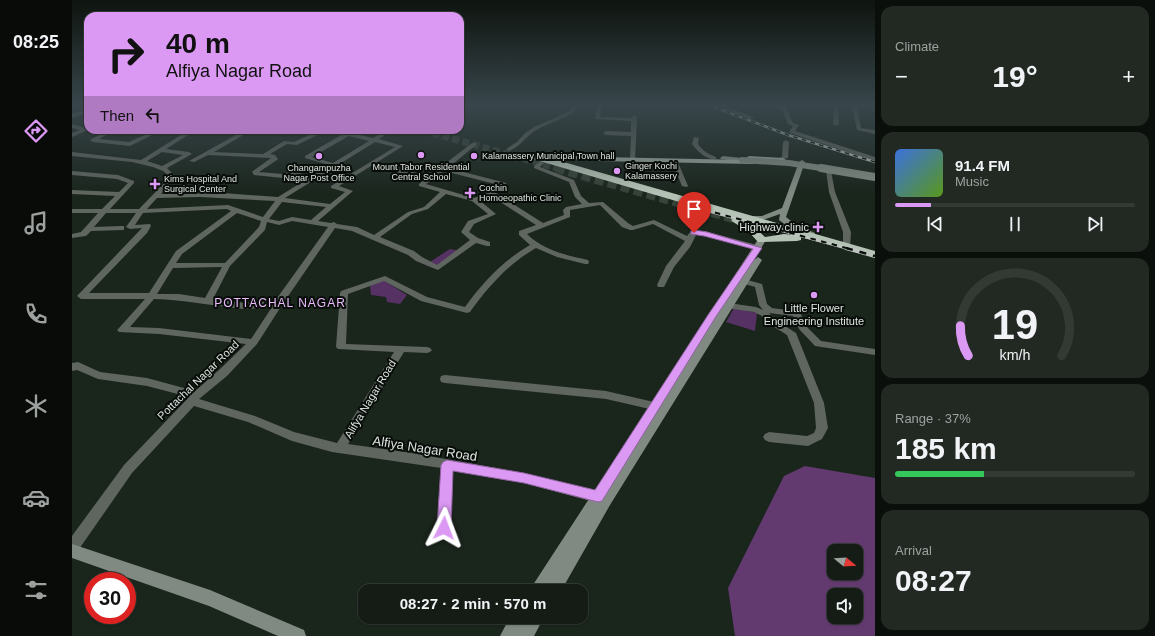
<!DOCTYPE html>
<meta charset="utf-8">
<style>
:root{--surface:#141c15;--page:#212922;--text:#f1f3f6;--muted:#9da1a0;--line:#333a34;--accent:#dc99f4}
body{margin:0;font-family:Helvetica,sans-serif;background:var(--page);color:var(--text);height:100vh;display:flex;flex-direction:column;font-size:15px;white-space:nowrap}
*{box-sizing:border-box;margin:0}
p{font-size:13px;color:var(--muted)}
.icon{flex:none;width:22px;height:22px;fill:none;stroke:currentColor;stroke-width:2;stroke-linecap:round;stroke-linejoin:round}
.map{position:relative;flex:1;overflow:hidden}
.panel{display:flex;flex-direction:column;gap:6px;padding:6px;background:#0b0f0c;width:280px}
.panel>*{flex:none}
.top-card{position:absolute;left:12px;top:12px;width:380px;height:122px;border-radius:12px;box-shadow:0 1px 3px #0004,0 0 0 1px var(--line);background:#dc99f4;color:#111;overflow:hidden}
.needle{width:26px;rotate:108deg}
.buttons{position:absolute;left:755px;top:544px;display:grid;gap:8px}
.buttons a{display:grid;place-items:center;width:36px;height:36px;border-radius:8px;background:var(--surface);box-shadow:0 1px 3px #0004,0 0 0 1px var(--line);font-size:20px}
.speed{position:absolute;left:12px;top:572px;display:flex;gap:8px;font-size:20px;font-weight:700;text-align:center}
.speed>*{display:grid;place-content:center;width:52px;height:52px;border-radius:50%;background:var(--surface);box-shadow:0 1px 3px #0004,0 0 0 1px var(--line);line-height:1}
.speed .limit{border:6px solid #d22;background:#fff;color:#111}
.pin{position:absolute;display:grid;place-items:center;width:34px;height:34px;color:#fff;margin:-41px -17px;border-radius:50% 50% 50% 0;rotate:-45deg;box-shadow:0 0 4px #0007}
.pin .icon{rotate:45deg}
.me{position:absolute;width:44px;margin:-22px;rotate:3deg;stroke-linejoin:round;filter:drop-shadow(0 0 3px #0008)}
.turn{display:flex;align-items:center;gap:14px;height:84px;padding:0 16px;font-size:18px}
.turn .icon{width:52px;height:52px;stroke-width:2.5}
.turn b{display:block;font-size:28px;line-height:34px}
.then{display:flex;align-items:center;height:38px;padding:0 16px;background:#0003;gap:8px;font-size:15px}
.big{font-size:30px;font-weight:700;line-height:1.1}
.panel .widget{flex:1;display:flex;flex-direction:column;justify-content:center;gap:6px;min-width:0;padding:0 14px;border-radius:12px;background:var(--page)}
.panel .dial{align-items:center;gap:0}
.dial svg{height:104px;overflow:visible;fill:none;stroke:var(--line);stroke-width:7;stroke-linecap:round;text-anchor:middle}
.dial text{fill:var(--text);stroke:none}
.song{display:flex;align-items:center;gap:12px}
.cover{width:48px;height:48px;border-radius:6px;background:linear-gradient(135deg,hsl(220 70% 55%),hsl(90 70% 35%))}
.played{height:4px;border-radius:2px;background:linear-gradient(90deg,var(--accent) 15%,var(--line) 15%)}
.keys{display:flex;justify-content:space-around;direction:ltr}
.heat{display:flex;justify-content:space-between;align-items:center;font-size:22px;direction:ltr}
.charge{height:6px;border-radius:3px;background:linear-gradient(90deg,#34c759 37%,var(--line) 0)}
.trip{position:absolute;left:286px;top:584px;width:230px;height:40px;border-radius:12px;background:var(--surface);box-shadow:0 1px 3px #0004,0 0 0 1px var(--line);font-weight:700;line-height:40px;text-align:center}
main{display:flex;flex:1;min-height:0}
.tabs{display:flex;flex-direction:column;width:72px;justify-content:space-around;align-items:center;background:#080b08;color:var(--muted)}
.tabs .icon{width:28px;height:28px}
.tabs .selected{color:var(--accent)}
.tabs b{font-size:18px;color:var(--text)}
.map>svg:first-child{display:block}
.green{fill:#563163}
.forest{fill:#623a70;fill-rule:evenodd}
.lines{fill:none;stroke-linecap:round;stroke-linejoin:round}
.highway-tunnel-far1{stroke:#374239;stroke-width:7;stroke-dasharray:7 3.5;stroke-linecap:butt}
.highway-tunnel{stroke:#374239;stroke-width:9;stroke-dasharray:9 4.5;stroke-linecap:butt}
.street{fill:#5f655f;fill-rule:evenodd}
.secondary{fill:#818a82;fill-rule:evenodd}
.primary{fill:#9ba89d;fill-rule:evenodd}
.highway{fill:#b4c2b6;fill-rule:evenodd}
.rail-far2-casing{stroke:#bcc4bd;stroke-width:2.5}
.rail-far1-casing{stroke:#bcc4bd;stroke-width:3}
.rail-casing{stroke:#bcc4bd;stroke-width:4}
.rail-far2{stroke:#080d09;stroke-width:1.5;stroke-dasharray:4.5;stroke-linecap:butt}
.rail-far1{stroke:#080d09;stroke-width:2;stroke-dasharray:5.5;stroke-linecap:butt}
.rail{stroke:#080d09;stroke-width:2.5;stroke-dasharray:7;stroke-linecap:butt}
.secondary-bridge-far1{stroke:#818a82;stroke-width:6}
.secondary-bridge{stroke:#818a82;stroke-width:8}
.route{fill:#dc99f4;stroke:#8f639f}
.poi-dot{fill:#dc99f4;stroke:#080d09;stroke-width:1.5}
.labels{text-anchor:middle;stroke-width:4;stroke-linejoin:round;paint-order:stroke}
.far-poi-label{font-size:9px;fill:#dde4de;stroke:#080d09;text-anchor:start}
.poi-label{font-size:11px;fill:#dde4de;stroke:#080d09;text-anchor:end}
.street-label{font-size:11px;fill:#dde4de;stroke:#080d09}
.neighbourhood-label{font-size:12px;letter-spacing:1px;fill:#eabcfc;stroke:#080d09}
.near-street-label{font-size:13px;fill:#dde4de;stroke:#080d09}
</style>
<main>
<nav class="tabs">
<b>08:25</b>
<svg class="icon selected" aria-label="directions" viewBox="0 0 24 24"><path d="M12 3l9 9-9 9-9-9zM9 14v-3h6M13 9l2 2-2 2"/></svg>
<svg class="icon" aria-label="music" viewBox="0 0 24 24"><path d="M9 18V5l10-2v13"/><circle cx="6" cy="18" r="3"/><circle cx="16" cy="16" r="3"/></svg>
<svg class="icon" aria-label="phone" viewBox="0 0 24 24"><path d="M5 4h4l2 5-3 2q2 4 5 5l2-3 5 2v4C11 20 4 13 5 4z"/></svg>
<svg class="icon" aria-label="climate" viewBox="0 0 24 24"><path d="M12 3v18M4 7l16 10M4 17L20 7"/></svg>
<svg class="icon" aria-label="car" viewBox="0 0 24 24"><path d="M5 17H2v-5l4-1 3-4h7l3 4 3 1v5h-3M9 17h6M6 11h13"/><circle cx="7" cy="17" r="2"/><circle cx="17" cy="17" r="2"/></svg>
<svg class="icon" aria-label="filters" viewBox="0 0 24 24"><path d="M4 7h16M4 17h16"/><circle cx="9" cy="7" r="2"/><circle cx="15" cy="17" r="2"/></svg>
</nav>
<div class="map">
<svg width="803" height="636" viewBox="0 0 803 636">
<rect width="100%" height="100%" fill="#1a251c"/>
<g class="green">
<polygon points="378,249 389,251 364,269 353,265"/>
<polygon points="311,280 335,295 328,304 315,302 314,297 299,295 298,286"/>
<polygon points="662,308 685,313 683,331 654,322"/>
</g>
<path class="forest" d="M733,466L803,478V636H663L656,588L712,476ZM762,551H784V573H762ZM762,595H784V617H762Z"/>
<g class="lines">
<polyline class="highway-tunnel-far1" points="350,130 488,169"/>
<polyline class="highway-tunnel" points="484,168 663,219"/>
<g class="street">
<path d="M504,105H509C496,120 475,122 460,133C451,140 447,147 437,151L434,149L445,142L453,133L462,127L494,113Z"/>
<polygon points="526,105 530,106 528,117 559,118 562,115 565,117 563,161 558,160 559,136 534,135 531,133 534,131 559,132 559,121 523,119"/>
<polygon points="645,105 651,105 683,118 678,119"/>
<polygon points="695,105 713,105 721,123 727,125 723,131 803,157 803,161 718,133 717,132 721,126 716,124 710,109"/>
<polygon points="762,105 766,105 767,124 764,126 761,124"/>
<polygon points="774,105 803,107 803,109 785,107 789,128 803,130 803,134 785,130 780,107"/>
<polygon points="16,109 16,112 0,118 0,114"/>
<polygon points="0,124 13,128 16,126 16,130 0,137 0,133 8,130 0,128"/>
<polygon points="36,130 43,130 27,139 57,142 77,133 65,130 80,130 86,132 58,146 21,142 18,140"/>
<path d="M117,130H124L94,149L117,152L120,154L95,168L104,177L89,194L150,193L206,197L235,179L221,175L211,178L182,175L180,172L181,171L199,158L136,155L122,162L117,161L173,130H180L142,152L191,154L212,141L222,142L248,130H255L225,145L215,144L198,154L203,155L206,159L205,160L187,172L211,174L221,171L239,177L257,165L233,158V156L271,134L256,130L278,131L280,133L301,138L314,130H321L307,139L331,146L304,163L357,176L400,143H404V145L376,168L434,183V185L424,193L471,223L492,215L491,210L494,207L510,204L503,197L497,182L462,168V166L469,161L472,163L468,167L502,180L509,196L517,203L531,202L556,223L561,226L582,220L615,236L619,231H632L689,246L690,248L686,250L632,235H624L618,247L602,267L592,287H586L585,285L594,266L613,241L581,224L561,230H558L550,227L528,205L498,210V217L455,234C471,250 493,255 516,260L517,262L516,264H513L485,257L464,248C436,264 416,287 398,312L395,313L349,301L312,281L276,294L274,344L355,347L358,348L360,350L358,352L355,353L332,352L276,444L340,453L452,473L526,491L530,493L532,497L530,501L526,503L452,483L381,470L379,528L377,532L372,534L367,532L365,528L369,468L260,452L220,441L176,422L122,406L60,473L5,552L0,553V536L52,465L117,397L75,386L26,379L5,370L0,371V363L6,362L28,372L75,378L123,391L147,370L174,344L87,334L47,332L45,330L47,328L73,299H9L5,296L70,228L58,229L54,227L64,213H34L22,227L49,226H52V230L19,231L14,236L0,238V234L9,232L26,213H0V209H30L43,196L0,194V190L47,192L56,183L45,179L0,175V171L46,175L62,181V183L38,209H67L98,177L91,171L81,167L60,162L0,156V152L69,160ZM277,136L297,141L261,163L240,157ZM303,142L323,147L259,186V188L273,192L258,204L213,198ZM90,152L111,155L90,166L75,161ZM299,166L353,179L347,184V186L368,192L352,207L336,212L302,235L285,227L265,224L262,222L259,223L246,221L281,191L267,186ZM372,171L427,185L418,192L402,198L354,184ZM374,194L400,201L416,214L396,221L389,232L398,240L365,265L350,257L342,251L308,237L340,214L356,209ZM419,196L464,225L447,231V235L458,245C432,260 411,282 393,307L355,297L313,276L269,291L268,293L264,347L266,349L322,352L265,443L222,432L183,416L127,399L155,376L185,344L210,305L263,228L280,231L336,255L344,261L366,270L404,243L415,246H418V242L406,238L397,232L402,224L424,214L407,200ZM128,197L203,201L191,217L156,205L75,209L85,198ZM210,202L254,207L239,220L220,217L207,221L197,219ZM155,209L159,211L104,251L77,293H17L75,233L79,226L78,224L63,225L71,213ZM165,213L189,221L187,227L153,263H104L110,254ZM220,221L256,227L203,301L173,303L141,299L158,266L193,230L195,222L207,225ZM150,267L133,298L107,294H85L101,268ZM82,299C113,300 141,306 172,309C181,309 190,308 200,307L179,339L87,328L58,327Z"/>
<path d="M622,137L627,138L626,144C631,151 636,154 644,157V159C634,160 626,152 620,144Z"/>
<polygon points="714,140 717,142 716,158 703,161 703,159 710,157 711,142"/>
<polygon points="600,159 605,160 616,186 615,187 610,186 599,160"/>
<polygon points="754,170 759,171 763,192 779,232 778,248 775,248 771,246 771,232 757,192"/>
<polygon points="669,279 672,279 690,284 695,304 700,308 728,312 734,326 749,341 803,349 803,355 743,346 727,329 721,316 697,313 705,321 724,333 752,403 756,428 750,439 736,446 697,442 693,440 691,437 693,434 697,432 735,436 742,433 744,428 742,403 715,335 699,325 690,316 682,312 654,308 653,306 657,303 684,307 691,310 687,305 683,287 669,283 668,281"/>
<polygon points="373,375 534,391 582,402 586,403 587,406 586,409 582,410 534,399 373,383 369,382 368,379 369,376"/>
</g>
<g class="secondary">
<polygon points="651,156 670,158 673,160 670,162 649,159 648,158"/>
<path d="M730,160L733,162L714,217L723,224L743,233V237C731,239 716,227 707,220L708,214L691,220H672V216H690L710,208L727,162Z"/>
<polygon points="687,238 693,238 694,240 681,261 686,257 690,260 538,505 489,591 457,591"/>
<polygon points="0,544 138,590 232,630 234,636 206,636 137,606 0,558"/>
<polygon points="438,617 472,617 462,636 428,636"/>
</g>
<polygon class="primary" points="457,153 527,157 677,160 674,158 677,156 711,158 714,160 711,162 682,160 684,162 681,164 527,161 455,156 454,155"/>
<path class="highway" d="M454,153H460L803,251V257L729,237V240L725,241L686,242L676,231L661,222L659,220L662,218L454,157ZM672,221L723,235L712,234L693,237L682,227Z"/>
<defs>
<polyline id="rail-far2" points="637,105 716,135 803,162"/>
<polyline id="rail-far1" points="611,204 778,249"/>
<polyline id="rail" points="774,248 803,256"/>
</defs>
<use href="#rail-far2" class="rail-far2-casing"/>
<use href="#rail-far1" class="rail-far1-casing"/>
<use href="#rail" class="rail-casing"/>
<use href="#rail-far2" class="rail-far2"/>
<use href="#rail-far1" class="rail-far1"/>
<use href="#rail" class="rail"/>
<polyline class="secondary-bridge-far1" points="670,160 717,163 755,169"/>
<polyline class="secondary-bridge" points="749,168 803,177"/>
</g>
<linearGradient id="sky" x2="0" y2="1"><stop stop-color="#0e140f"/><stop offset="0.54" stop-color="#38464b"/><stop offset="1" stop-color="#38464b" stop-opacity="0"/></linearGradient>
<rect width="803" height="194" fill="url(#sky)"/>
<polygon class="route" points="622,230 635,232 690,248 643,318 530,501 526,502 452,483 381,471 379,528 377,533 372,535 367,533 365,528 369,465 371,462 375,460 452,473 523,490 636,315 681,249 632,236 619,234 619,231"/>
<g class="poi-dot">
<circle cx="349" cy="155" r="4"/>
<circle cx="247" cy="156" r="4"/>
<circle cx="402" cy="156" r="4"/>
<circle cx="545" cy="171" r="4"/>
<path d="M81 178h4v4h4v4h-4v4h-4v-4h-4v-4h4z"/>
<path d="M396 187h4v4h4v4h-4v4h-4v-4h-4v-4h4z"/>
<path d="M744 221h4v4h4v4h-4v4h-4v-4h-4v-4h4z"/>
<circle cx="742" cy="295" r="4"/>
</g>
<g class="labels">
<g class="far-poi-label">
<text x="410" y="159">Kalamassery Municipal Town hall</text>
<text x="553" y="169">Ginger Kochi<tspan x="553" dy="10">Kalamassery</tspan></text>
<text x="349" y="170" text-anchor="middle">Mount Tabor Residential<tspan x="349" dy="10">Central School</tspan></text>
<text x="247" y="171" text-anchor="middle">Changampuzha<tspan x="247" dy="10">Nagar Post Office</tspan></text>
<text x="92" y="182">Kims Hospital And<tspan x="92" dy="10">Surgical Center</tspan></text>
<text x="407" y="191">Cochin<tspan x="407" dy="10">Homoeopathic Clinic</tspan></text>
</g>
<g class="poi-label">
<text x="737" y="231">Highway clinic</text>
<text x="742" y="312" text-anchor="middle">Little Flower<tspan x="742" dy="13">Engineering Institute</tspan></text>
</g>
<g class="street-label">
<text transform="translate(126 380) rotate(-44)" y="4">Pottachal Nagar Road</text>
<text transform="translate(298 399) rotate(-59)" y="4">Alifya Nagar Road</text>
</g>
<g class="neighbourhood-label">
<text x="208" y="307">POTTACHAL NAGAR</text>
</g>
<g class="near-street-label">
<text transform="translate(353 448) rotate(9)" y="5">Alfiya Nagar Road</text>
</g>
</g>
</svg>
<div class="buttons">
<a><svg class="needle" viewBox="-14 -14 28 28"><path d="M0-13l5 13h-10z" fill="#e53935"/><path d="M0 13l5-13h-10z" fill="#9da1a0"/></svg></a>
<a><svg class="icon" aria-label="sound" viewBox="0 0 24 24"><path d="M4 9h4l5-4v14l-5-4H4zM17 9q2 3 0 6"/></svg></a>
</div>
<div class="speed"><div class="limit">30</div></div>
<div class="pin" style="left:622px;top:233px;background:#d93025"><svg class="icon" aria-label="arrive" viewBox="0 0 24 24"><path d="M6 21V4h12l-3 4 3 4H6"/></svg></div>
<svg class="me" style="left:372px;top:528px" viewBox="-20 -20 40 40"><path d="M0-17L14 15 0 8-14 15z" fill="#dc99f4" stroke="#fff" stroke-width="4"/></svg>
<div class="trip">08:27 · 2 min · 570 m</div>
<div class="top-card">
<div class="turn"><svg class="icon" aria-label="right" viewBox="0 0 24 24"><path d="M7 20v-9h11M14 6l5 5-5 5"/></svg><div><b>40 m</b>Alfiya Nagar Road</div></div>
<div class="then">Then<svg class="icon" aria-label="left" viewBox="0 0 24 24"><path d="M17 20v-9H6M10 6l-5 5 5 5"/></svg></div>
</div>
</div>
<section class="panel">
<div class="widget"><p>Climate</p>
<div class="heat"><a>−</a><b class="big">19°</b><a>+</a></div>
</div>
<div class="widget">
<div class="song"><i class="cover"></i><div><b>91.4 FM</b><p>Music</p></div></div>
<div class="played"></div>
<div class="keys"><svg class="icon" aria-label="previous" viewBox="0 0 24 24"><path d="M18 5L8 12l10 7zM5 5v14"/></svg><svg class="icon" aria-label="pause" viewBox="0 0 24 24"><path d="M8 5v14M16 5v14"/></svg><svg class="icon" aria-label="next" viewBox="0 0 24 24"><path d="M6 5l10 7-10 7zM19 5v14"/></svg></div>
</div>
<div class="widget dial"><svg viewBox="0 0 100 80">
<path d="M14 69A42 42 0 1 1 86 69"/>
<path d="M14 69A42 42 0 0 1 8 46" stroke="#dc99f4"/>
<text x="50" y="56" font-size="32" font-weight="700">19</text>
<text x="50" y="72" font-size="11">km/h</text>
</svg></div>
<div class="widget"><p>Range · 37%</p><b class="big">185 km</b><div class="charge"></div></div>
<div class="widget"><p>Arrival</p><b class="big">08:27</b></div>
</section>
</main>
